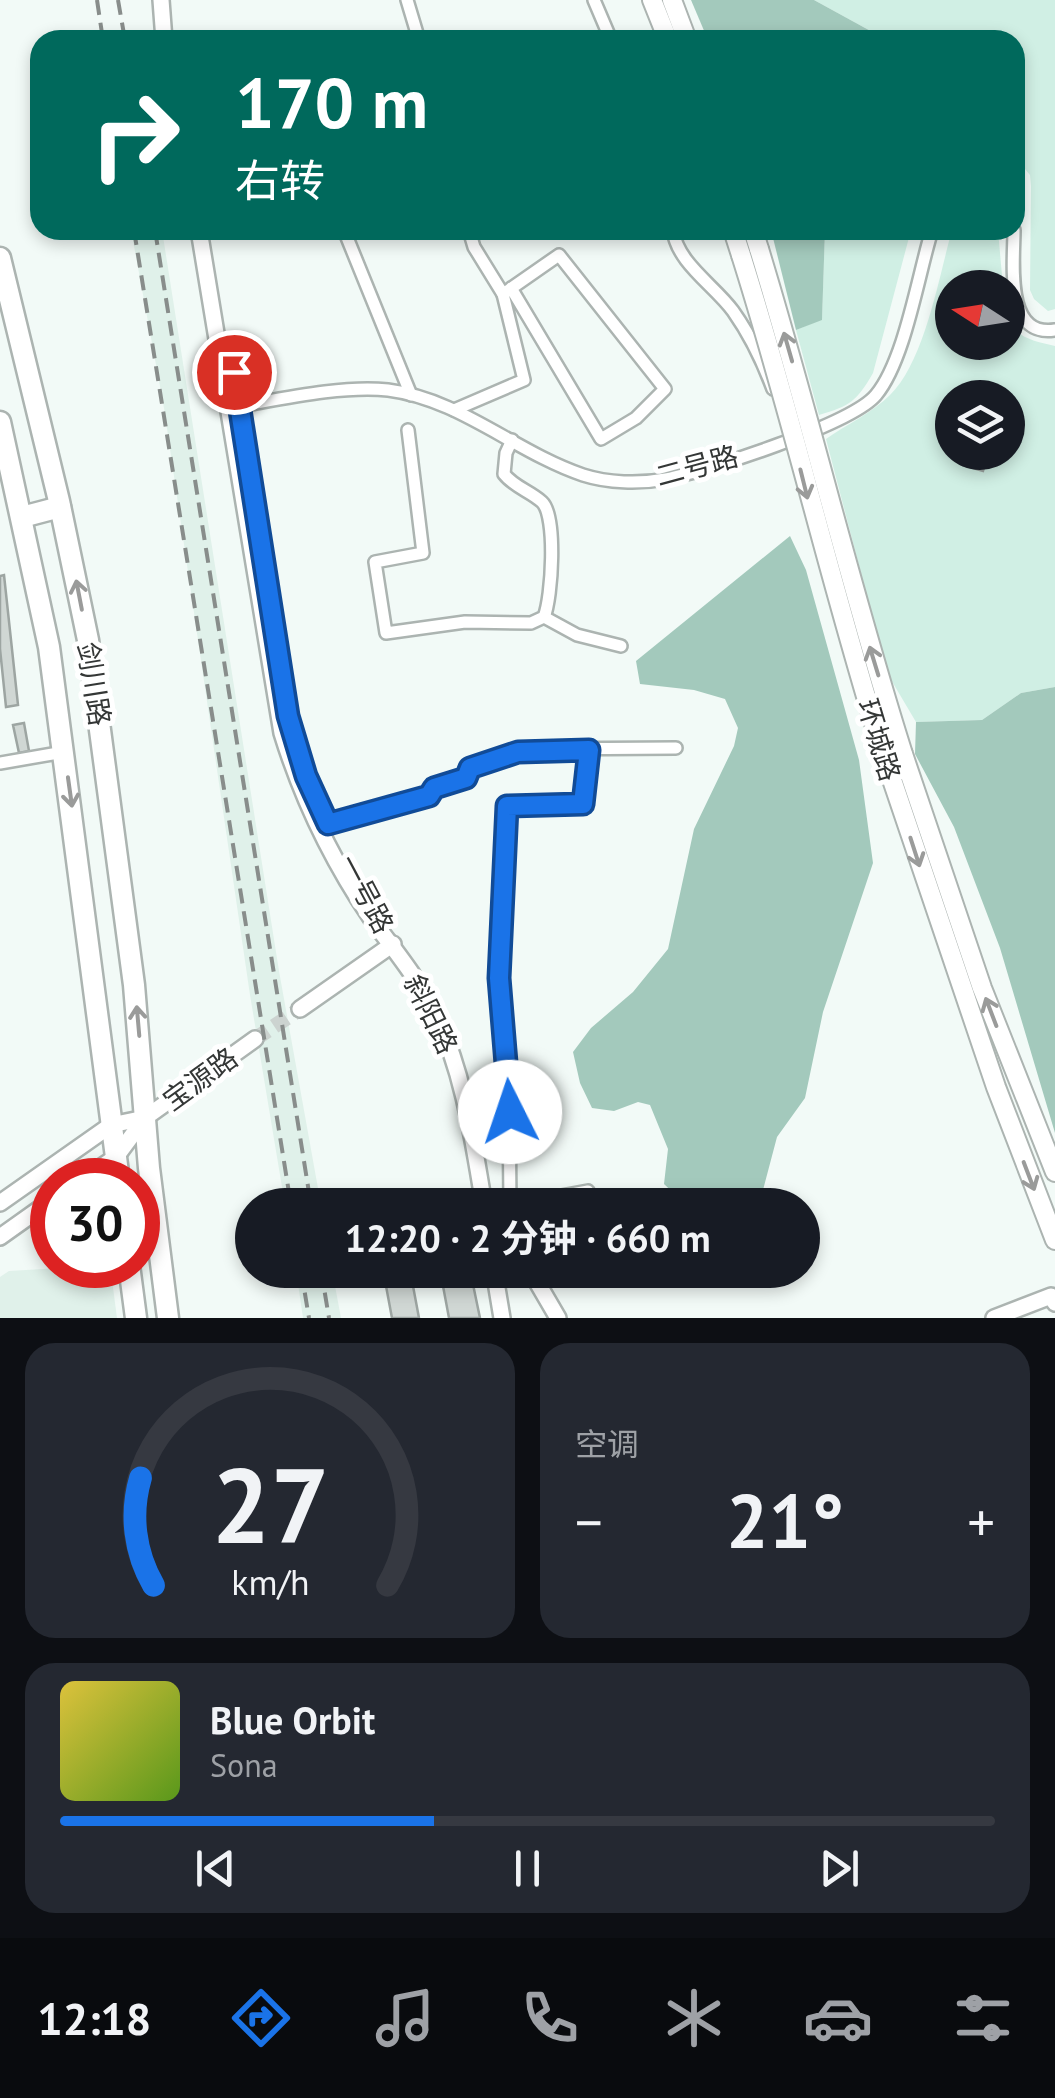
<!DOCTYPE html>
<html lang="zh">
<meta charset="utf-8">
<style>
:root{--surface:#171b24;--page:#242831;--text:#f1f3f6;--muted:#9ea1a6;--line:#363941;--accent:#1a73e8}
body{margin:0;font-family:"PT Sans","Noto Sans SC",sans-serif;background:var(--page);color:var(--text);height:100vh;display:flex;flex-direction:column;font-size:38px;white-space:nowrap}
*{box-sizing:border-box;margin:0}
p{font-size:32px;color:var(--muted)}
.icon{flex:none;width:55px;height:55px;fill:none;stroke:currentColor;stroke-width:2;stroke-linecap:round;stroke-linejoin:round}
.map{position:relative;height:1318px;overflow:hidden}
.side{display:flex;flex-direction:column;gap:25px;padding:25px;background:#0d0f14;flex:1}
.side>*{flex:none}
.guide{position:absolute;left:30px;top:30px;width:995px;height:210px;border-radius:30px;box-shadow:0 5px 15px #0003;background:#00695c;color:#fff;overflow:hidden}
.needle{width:65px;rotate:282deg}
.tools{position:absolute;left:935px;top:270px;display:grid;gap:20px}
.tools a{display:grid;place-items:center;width:90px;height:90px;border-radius:50%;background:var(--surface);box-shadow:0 5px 15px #0003;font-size:50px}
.speed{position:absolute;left:30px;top:1158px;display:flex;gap:20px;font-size:50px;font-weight:700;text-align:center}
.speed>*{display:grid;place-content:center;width:130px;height:130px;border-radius:50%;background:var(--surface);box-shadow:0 5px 15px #0003;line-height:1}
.speed .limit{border:15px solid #d22;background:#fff;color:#111}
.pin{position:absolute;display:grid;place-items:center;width:85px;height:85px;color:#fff;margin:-42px;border:5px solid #fff;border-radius:50%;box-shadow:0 2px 10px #0007}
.me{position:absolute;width:110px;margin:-55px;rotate:356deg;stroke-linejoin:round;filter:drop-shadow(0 0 8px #0008)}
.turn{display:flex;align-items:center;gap:35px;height:210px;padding:0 40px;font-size:45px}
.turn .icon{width:130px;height:130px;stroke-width:2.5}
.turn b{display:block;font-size:70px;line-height:85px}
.big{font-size:75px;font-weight:700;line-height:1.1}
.side .widget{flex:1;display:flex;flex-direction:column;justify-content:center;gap:15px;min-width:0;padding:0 35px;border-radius:30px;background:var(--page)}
.side .dial{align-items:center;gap:0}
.dial svg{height:260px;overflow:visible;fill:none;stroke:var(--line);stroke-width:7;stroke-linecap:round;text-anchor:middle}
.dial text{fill:var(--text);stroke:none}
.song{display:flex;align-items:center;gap:30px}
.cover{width:120px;height:120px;border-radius:15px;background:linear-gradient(135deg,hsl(50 70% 55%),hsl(90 70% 35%))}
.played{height:10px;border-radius:5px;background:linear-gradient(90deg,var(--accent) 40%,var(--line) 40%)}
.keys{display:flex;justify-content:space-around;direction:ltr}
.heat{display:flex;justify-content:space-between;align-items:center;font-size:55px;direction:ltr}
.side .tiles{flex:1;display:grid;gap:25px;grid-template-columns:1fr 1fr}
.widget:last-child{grid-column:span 2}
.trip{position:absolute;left:235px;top:1188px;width:585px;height:100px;border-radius:50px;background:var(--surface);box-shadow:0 5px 15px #0003;font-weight:700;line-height:100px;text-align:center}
.menu{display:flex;height:160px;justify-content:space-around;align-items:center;background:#090b0e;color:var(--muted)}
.menu .icon{width:70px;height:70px}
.menu .selected{color:var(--accent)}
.menu b{font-size:45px;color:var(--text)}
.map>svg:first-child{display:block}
.built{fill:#e0f1ea}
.green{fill:#d0efe4;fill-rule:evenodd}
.forest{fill:#a3c9bc}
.building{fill:#d0d7d4;stroke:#9da5a2;stroke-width:2.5}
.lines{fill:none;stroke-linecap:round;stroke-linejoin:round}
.secondary-tunnel{stroke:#ccd3d0;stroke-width:15;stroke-dasharray:15 8;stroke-linecap:butt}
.street-casing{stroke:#acb4b1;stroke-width:16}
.secondary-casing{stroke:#acb4b1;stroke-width:20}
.primary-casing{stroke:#acb4b1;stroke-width:22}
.highway-casing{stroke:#acb4b1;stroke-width:25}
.street{stroke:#fff;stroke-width:11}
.secondary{stroke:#fff;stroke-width:15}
.primary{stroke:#fff;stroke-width:18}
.highway{stroke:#fff;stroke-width:20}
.rail{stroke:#888d8b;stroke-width:4;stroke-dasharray:15 8;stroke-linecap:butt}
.primary-bridge-casing{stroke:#acb4b1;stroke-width:22;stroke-linecap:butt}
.primary-bridge{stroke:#fff;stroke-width:18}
.oneway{stroke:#9a9b9a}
.route-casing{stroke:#114b97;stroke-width:25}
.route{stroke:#1a73e8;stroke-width:18}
.labels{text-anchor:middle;stroke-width:10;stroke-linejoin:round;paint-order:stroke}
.street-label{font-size:28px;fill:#343736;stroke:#fff}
</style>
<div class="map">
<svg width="1055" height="1318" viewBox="0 0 1055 1318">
<rect width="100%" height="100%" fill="#f2faf7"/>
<g class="built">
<polygon points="131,230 162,230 279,971 321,1205 285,1205 250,995 164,408"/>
<polygon points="110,1265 117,1318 0,1318 0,1277 9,1271"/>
<polygon points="296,1270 332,1270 341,1318 303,1318"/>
</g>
<g class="green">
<polygon points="814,0 1055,0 1055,309 1048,311 1034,299 1030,290 1031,186 1030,175 1015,157 1015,40 887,40"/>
<path d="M825,230H911L873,373C857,401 850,406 819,415L796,330L822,319Z"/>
<path d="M952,230H998L1003,287L952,288V342H1008V321C1017,338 1037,342 1055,346V687L1021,693L982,720L916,722L887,673L826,439C846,425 873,412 890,395C925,361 939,276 952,230ZM952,398H1008V452H952Z"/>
</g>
<g class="forest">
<polygon points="691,0 814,0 887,40 708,40"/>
<polygon points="771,230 825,230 822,320 796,330"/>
<polygon points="790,536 806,570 859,760 873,863 823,1012 805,1098 777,1137 759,1205 686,1205 664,1184 668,1149 650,1105 638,1102 614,1111 592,1108 580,1083 573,1052 591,1028 633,992 668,949 694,829 734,746 738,728 725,699 694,690 640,684 636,661"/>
<polygon points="1055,687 1055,1133 1000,948 954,827 915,754 916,722 982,720 1021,693"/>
</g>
<g class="building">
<polygon points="965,453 987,458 983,471 962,465"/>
<polygon points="4,575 18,705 6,707 0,649 0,576"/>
<polygon points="24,723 29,751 19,753 13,725"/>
<polygon points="383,1270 410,1270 419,1318 392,1318"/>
<polygon points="440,1270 470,1270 480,1318 449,1318"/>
</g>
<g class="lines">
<polyline class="secondary-tunnel" points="255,1039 300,1009"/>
<defs>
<g id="street">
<polyline points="407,0 419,40"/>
<polyline points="594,0 611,40"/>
<polyline points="344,230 411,395"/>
<polyline points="469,230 474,247 503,294"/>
<path d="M673,230C677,263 714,285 733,311C750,335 763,362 773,389"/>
<path d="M1014,230C1014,261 1004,338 1055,330"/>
<path d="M229,408C277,400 340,385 388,390C460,399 515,452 583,475C608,483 639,484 666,479C707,471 852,424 876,395C905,360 918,275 932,230"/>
<polyline points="454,410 524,380 503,294 559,255 665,389 636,418 601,439 511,288"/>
<path d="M408,430L423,553L375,562L386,633L465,622L531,623L544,617C552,598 557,516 542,502C530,491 514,487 504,474L506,453L512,440"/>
<polyline points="544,617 577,635 621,646"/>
<polyline points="0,763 64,752"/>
<polyline points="319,826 429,796 433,788 466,778 470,769 518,752 536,749 676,748"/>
<polyline points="510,1205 509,1099 499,978 507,806 583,805 589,750"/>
<polyline points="512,1205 588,1191"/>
</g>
<g id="secondary">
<polyline points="161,0 164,40"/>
<path d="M199,230L282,733C302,798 333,862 371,918C394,950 418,978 435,1013C464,1073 473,1140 484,1205"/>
<polyline points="300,1009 393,944"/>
<polyline points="82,1180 116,1157 145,1118 255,1039"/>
<polyline points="0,1203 111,1125 145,1118"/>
<polyline points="0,1237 52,1200"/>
<polyline points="494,1270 502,1318"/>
<polyline points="530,1270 558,1318"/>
<polyline points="994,1318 1051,1296 1055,1303"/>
</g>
<g id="primary">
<polyline points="652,0 668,40"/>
<polyline points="672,0 687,40"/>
<polyline points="733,230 741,255"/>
<polyline points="753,230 759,249"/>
<polyline points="903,754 982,988 1055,1172"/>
<polyline points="885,759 996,1087 1055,1240"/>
</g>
<g id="highway">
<polyline points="0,258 59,501 88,640 134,985 149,1168 168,1318"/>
<polyline points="0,422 49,647 119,1180"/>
<polyline points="22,517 60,507"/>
<polyline points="129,1265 136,1318"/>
</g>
</defs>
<use href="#street" class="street-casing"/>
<use href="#secondary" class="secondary-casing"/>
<use href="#primary" class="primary-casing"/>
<use href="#highway" class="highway-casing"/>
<use href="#street" class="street"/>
<use href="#secondary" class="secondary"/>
<use href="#primary" class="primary"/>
<use href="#highway" class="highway"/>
<g class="rail">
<polyline points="97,0 103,40"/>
<polyline points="118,0 125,40"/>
<polyline points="134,230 291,1205"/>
<polyline points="155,230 311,1205"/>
<polyline points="301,1270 309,1318"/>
<polyline points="321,1270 329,1318"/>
</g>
<defs>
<g id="primary-bridge">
<path d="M759,249C810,416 850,587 903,754"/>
<path d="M741,255C794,422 832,592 885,759"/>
</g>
</defs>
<use href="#primary-bridge" class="primary-bridge-casing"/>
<use href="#primary-bridge" class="primary-bridge"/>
</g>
<defs><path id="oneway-shaft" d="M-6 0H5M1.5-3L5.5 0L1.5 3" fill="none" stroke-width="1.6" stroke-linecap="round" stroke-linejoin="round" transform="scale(2.5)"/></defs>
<g class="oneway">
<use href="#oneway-shaft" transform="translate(788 347) rotate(-106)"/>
<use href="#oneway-shaft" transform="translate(804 484) rotate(76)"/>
<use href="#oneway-shaft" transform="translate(79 595) rotate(-101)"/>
<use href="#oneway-shaft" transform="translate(874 661) rotate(-107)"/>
<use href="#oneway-shaft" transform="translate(70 792) rotate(82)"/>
<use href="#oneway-shaft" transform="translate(915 852) rotate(72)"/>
<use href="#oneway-shaft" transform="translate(991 1012) rotate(-111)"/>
<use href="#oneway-shaft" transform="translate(138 1021) rotate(-95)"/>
<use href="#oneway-shaft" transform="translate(1029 1176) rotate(69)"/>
</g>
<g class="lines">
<defs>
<polyline id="route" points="234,372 288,716 306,776 328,824 429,796 434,788 466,778 470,768 518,752 589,750 583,804 507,806 499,978 510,1112"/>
</defs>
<use href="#route" class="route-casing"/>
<use href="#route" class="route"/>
</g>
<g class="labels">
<g class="street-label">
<text transform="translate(697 466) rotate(-15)" y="10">二号路</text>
<text transform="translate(94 684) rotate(81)" y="10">剑川路</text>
<text transform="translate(879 740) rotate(73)" y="10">环城路</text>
<text transform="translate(366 894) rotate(62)" y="10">一号路</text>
<text transform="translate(431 1014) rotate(64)" y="10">斜阳路</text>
<text transform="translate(200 1079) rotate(-36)" y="10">宝源路</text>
</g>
</g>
</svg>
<div class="tools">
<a><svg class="needle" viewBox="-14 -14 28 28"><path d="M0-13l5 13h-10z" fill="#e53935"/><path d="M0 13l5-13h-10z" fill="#9ea1a6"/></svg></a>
<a><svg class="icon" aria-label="layers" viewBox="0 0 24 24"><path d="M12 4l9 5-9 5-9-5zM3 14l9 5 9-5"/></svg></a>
</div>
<div class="speed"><div class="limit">30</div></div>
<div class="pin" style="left:234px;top:372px;background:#d93025"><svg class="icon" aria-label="arrive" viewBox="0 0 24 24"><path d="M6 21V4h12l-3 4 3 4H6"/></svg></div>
<svg class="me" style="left:510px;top:1112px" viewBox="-20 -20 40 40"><circle r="19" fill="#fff"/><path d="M0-13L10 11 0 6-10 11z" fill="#1a73e8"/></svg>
<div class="trip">12:20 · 2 分钟 · 660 m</div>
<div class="guide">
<div class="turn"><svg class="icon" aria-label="right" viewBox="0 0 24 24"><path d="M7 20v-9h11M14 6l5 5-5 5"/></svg><div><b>170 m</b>右转</div></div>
</div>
</div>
<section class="side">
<div class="tiles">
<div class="widget dial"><svg viewBox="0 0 100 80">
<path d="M14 69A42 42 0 1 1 86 69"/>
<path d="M14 69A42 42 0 0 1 10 36" stroke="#1a73e8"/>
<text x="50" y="56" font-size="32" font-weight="700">27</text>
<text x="50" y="72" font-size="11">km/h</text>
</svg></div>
<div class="widget"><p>空调</p>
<div class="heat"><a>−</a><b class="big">21°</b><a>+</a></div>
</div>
<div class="widget">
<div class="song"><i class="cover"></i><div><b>Blue Orbit</b><p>Sona</p></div></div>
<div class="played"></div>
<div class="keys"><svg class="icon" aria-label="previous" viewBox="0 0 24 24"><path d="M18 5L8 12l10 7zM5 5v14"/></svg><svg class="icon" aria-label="pause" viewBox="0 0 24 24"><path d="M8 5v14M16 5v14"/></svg><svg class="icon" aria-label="next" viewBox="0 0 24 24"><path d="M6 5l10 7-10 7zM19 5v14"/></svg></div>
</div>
</div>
</section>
<nav class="menu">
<b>12:18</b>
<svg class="icon selected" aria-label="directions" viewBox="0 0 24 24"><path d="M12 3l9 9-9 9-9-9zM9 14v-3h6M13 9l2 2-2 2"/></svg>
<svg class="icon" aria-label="music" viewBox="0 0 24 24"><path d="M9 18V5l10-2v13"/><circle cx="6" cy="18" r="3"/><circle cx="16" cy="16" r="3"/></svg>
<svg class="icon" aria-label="phone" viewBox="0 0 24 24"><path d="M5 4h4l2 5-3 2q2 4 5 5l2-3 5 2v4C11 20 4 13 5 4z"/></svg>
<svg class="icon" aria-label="climate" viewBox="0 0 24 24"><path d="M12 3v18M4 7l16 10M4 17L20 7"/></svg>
<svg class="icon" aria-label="car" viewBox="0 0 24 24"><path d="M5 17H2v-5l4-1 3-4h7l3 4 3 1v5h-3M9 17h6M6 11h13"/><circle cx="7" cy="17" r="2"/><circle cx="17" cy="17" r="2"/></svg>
<svg class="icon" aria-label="filters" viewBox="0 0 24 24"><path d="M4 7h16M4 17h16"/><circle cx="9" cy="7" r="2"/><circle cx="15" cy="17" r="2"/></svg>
</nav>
